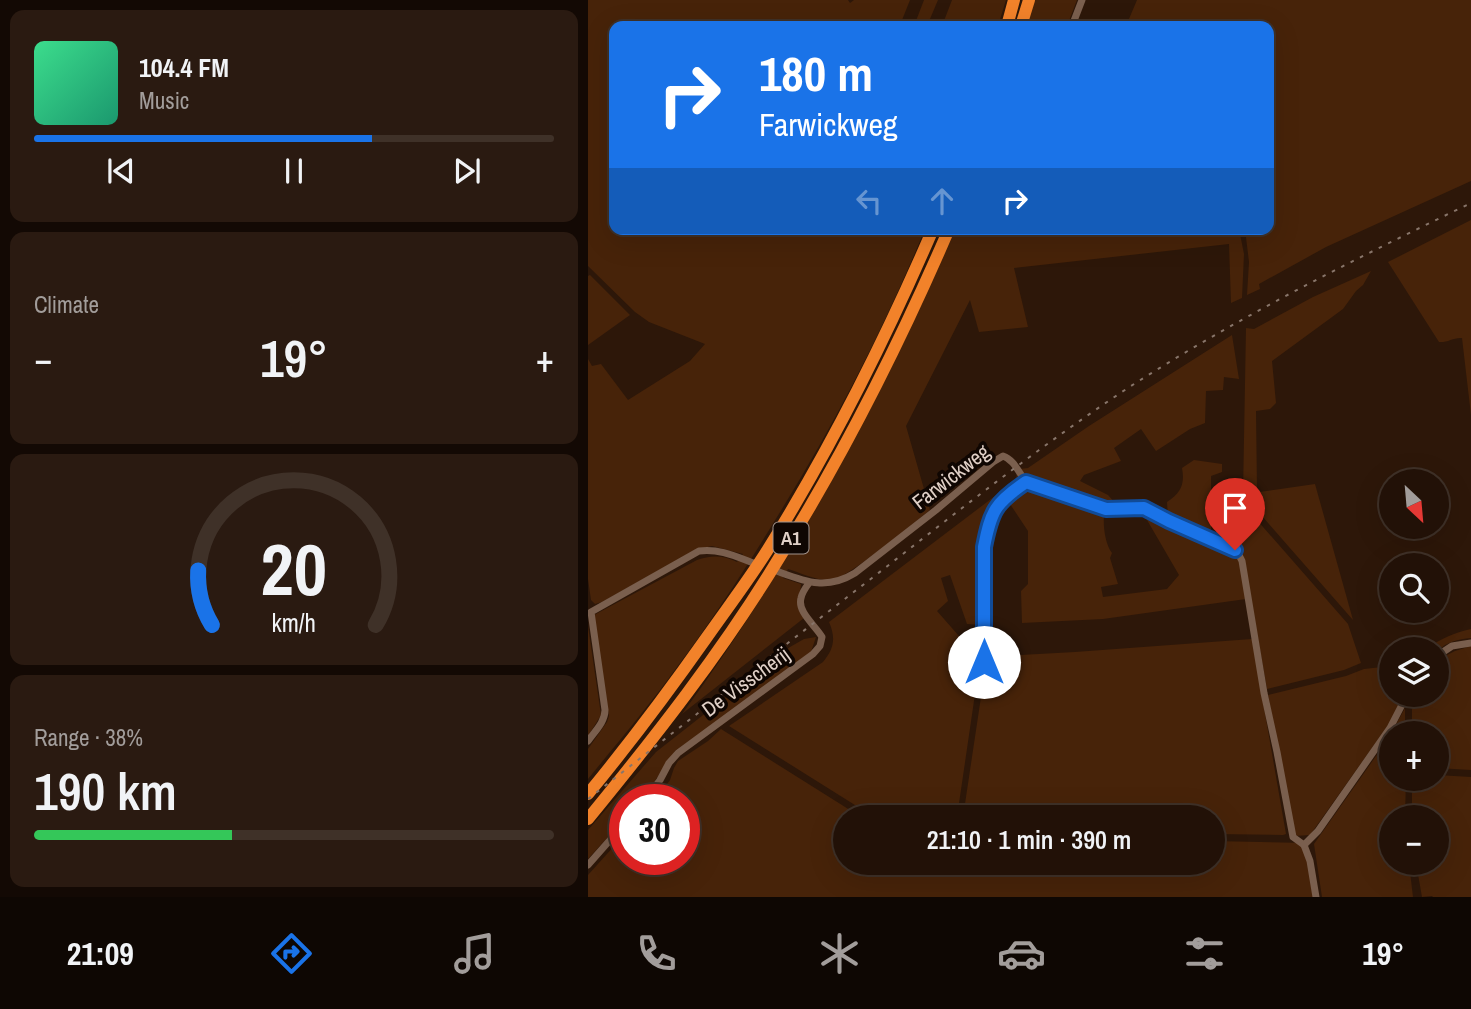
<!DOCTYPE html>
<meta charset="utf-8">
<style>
:root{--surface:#221107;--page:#2a1a11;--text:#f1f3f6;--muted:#a29d9b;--line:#3f3128;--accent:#1a73e8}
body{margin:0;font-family:"Archivo Narrow",sans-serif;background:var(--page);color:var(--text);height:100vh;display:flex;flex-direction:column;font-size:26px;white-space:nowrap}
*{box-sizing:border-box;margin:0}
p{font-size:23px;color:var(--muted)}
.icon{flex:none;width:38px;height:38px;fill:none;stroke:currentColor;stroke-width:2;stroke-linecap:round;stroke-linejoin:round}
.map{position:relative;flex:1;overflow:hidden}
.side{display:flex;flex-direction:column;gap:10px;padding:10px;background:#130904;width:588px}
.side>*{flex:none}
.banner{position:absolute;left:21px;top:21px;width:665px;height:214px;border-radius:14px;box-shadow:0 7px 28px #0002,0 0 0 2px var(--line);background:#1a73e8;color:#fff;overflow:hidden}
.needle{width:46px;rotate:154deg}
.controls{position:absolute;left:791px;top:469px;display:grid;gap:14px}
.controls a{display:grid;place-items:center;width:70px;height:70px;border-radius:50%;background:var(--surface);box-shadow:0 7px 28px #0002,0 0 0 2px var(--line);font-size:35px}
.speed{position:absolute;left:21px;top:784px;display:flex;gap:14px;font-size:35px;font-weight:700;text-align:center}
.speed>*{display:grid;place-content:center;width:91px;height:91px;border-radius:50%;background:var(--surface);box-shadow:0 7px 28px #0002,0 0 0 2px var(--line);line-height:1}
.speed .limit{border:10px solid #d22;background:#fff;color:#111}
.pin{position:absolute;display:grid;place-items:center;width:60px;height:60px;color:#fff;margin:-72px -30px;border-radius:50% 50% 50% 0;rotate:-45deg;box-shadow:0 0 7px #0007}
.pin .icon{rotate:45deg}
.me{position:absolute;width:77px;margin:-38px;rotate:0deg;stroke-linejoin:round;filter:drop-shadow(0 0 5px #0008)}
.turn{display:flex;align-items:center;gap:24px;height:147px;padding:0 35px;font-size:32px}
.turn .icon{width:91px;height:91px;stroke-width:2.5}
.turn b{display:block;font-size:49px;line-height:60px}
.lanes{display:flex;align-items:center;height:66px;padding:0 35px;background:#0003;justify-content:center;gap:35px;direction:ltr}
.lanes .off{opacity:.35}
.big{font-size:52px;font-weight:600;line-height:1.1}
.side .widget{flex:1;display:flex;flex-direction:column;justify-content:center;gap:10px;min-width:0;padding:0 24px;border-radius:14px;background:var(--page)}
.side .dial{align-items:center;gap:0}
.dial svg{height:182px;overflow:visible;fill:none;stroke:var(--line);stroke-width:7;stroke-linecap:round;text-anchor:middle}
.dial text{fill:var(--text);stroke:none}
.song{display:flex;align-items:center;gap:21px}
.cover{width:84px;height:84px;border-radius:10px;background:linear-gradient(135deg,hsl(150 70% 55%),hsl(160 70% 35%))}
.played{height:7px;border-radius:4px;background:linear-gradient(90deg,var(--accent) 65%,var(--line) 65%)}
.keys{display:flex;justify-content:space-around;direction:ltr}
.heat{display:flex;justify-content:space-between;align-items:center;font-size:38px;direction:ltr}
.charge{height:10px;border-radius:5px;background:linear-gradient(90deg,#34c759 38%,var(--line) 0)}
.trip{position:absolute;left:245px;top:805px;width:392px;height:70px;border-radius:35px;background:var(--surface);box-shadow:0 7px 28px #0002,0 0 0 2px var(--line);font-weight:600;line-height:70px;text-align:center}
.tabs{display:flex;height:112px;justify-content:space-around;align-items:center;background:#0e0703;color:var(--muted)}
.tabs .icon{width:49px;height:49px}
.tabs .selected{color:var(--accent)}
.tabs b{font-size:32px;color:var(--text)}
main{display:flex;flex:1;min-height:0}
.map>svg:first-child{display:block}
.green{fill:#472309}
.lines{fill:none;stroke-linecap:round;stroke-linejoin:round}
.street{stroke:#7a5f4e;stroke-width:7}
.highway{stroke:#f2822a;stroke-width:12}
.rail{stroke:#88756a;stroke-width:2;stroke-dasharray:3.5 7;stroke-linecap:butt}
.route-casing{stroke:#114b97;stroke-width:18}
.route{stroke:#1a73e8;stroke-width:12}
.labels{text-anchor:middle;stroke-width:7;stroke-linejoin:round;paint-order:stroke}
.shield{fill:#0f0602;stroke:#a1938c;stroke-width:2}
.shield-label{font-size:19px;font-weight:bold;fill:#e0d0c7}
.street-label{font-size:21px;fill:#e0d0c7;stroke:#0f0602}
</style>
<main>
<section class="side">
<div class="widget">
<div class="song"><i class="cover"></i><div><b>104.4 FM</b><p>Music</p></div></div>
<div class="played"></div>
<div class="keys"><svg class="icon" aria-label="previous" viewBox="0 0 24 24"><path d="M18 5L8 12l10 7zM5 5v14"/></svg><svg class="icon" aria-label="pause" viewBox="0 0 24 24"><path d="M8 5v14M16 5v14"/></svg><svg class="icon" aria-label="next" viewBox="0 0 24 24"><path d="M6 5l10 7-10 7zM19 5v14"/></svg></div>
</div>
<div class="widget"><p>Climate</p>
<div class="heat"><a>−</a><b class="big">19°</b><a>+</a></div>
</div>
<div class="widget dial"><svg viewBox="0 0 100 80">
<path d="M14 69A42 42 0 1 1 86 69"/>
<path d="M14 69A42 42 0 0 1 8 45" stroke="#1a73e8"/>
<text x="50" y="56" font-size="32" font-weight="700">20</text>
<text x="50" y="72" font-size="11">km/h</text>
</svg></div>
<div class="widget"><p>Range · 38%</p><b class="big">190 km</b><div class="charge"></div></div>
</section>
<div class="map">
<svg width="883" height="897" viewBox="0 0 883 897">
<rect width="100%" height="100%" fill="#2d1709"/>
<g class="green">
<path d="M0,0H260L262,3L266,0H322L312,25L313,26H26V229H337C296,329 246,425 189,517C158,568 125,619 89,667C61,706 30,742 0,779V749L19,722L21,716L6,615L109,560C123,555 135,555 149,562L155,554L124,546L107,550L14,602L7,604L3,600L0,579V359L4,366L13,364L40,400L102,361L117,344L61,322L47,312L0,266Z"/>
<polygon points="336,0 350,0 339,26 326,26"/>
<polygon points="364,0 418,0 410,26 354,26"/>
<polygon points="446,0 489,0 479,26 439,26"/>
<polygon points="549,0 883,0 883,181 738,247 671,284 672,289 659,295 661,262 657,229 681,229 681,26 538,26"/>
<path d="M883,220V415L874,338C866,337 859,343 851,342L800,262Z"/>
<path d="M366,229H651L656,254L654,298L643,303L641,244L426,268L440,327L391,332L382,300L318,426L342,510C326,523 259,579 243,580C229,581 213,573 200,569L195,578L213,584C212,602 205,600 216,618L94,714C144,646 188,576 229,504C281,415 327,324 366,229Z"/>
<polygon points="783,271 775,285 768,291 755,309 684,361 688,403 682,409 668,411 669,490 671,492 727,484 765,620 667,508 662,512 760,624 773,663 756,670 679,689 654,549 658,328 666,329 725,297"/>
<polygon points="2,275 42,315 0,345 0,276"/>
<polygon points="644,335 651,379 636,377 635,390 618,391 617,423 602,429 568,451 553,429 526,448 533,461 496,475 492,481 520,495 534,511 443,482 432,469 440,468 501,426"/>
<path d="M606,460L634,464V472L623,476V536L580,518L579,502C593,493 597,484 594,468Z"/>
<path d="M429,471L433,480L431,484L410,502L393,544V625L379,624L362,575L353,578L360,601L349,611L392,660L369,817H286L141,726L235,662C246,649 248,638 241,622L428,480Z"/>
<path d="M437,485L516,515C515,526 517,544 524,553L522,558L530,584L513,587L515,597L579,589L591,575L559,520L573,522L650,554L658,599L515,619L434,623L433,591L440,584V531L418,498Z"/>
<polygon points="0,626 13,715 0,736"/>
<path d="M883,629V638C870,639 859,642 849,651V649H839C853,638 866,633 883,629Z"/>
<polygon points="228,637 223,652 134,718 87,751 60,791 53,800 37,800 37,818 0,859 0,830 68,752 202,647 216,639"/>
<polygon points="664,639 698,834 695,835 625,834 625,817 375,817 399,657 487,652"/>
<polygon points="883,646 883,770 849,768 849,733 824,733 824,695 849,695 849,660 867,651"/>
<polygon points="803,666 803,695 815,695 801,724 722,835 707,836 680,695 758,676 776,669"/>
<polygon points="817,708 817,733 803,733 803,779 818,779 817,817 803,817 803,863 821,863 825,897 734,897 726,844 800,739"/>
<polygon points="133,729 273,817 257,817 257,863 625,863 625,841 718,843 727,897 0,897 0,875 37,834 37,859 96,859 96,800 67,800 82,780 86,768 90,761 120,741"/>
<polygon points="849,775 883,777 883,897 845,897 844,896 834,897 828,863 849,863 849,817 824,817 824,779 849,779"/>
</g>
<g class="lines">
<g class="street">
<polyline points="484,26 494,0"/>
<path d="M183,569C214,580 236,592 267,573L348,510L405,462L415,456C429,461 431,477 442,485L518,509L556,508L597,528L643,547L649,551L654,561L676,693L689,752L705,837L716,845L722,861L728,897"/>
<polyline points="849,656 864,646 883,643"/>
<path d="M396,661V547C403,512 407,502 438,482"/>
<path d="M0,741C7,731 17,722 17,710L3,612L111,551C133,548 151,558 171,565"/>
<path d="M57,800L72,780L81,763L90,753L225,654L232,646L234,637C228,626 209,612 213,598C214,593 218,587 221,583"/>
<polyline points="716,845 730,831 802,728 819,695"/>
<polyline points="0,865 37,823"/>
</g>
<g class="highway">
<polyline points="419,26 426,0"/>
<polyline points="433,26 441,0"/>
<path d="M0,794C42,743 81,691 119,637C140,607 163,577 182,546C245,444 298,338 345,229"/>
<path d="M0,819C67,737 133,653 188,563C255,456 311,345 361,229"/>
</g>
<path class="rail" d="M0,799C95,725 189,651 284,578C369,512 453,445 543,386C652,316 767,259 883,203"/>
</g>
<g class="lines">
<defs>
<path id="route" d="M396,662V547C403,511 407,503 438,482L518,509L556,508L581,521L647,550"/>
</defs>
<use href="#route" class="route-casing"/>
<use href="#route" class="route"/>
</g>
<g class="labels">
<rect class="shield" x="185.5" y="522.5" width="35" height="31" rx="5"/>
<g class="shield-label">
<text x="203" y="545">A1</text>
</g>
<g class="street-label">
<text transform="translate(363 477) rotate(-38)" y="7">Farwickweg</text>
<text transform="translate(158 682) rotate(-36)" y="7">De Visscherij</text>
</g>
</g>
</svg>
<div class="controls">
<a><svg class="needle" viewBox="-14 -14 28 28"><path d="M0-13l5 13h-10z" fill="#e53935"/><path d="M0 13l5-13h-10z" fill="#a29d9b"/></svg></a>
<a><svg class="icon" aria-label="search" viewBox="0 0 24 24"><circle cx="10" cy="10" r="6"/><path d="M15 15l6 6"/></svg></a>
<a><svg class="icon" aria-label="layers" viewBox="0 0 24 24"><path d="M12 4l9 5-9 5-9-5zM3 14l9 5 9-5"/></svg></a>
<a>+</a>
<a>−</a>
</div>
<div class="speed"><div class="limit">30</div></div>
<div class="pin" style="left:647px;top:550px;background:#d93025"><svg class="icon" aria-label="arrive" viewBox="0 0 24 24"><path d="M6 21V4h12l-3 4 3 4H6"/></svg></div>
<svg class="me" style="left:396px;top:662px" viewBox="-20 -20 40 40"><circle r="19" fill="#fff"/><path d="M0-13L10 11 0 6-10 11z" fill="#1a73e8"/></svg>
<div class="trip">21:10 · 1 min · 390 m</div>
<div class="banner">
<div class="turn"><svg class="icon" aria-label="right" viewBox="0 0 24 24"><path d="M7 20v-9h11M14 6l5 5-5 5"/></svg><div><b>180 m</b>Farwickweg</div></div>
<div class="lanes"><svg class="icon off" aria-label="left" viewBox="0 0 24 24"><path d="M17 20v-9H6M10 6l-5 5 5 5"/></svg><svg class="icon off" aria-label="ahead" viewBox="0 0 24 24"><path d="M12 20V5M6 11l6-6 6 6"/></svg><svg class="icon" aria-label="right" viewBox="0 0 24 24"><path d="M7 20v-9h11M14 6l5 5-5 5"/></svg></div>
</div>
</div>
</main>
<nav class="tabs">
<b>21:09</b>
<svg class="icon selected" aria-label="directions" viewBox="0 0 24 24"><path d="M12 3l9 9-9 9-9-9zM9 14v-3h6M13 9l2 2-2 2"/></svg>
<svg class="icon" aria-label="music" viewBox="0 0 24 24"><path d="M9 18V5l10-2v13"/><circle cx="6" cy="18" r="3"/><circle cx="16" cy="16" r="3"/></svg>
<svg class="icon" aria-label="phone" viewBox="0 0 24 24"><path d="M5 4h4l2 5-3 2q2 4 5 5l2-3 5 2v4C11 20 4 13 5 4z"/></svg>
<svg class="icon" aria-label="climate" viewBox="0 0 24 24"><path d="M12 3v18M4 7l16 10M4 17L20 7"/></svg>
<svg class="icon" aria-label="car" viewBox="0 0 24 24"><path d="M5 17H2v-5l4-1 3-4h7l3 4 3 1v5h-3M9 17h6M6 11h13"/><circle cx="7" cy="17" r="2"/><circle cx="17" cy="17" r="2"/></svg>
<svg class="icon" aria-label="filters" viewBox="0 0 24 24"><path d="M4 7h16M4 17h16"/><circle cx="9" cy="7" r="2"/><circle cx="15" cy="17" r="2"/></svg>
<b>19°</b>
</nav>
